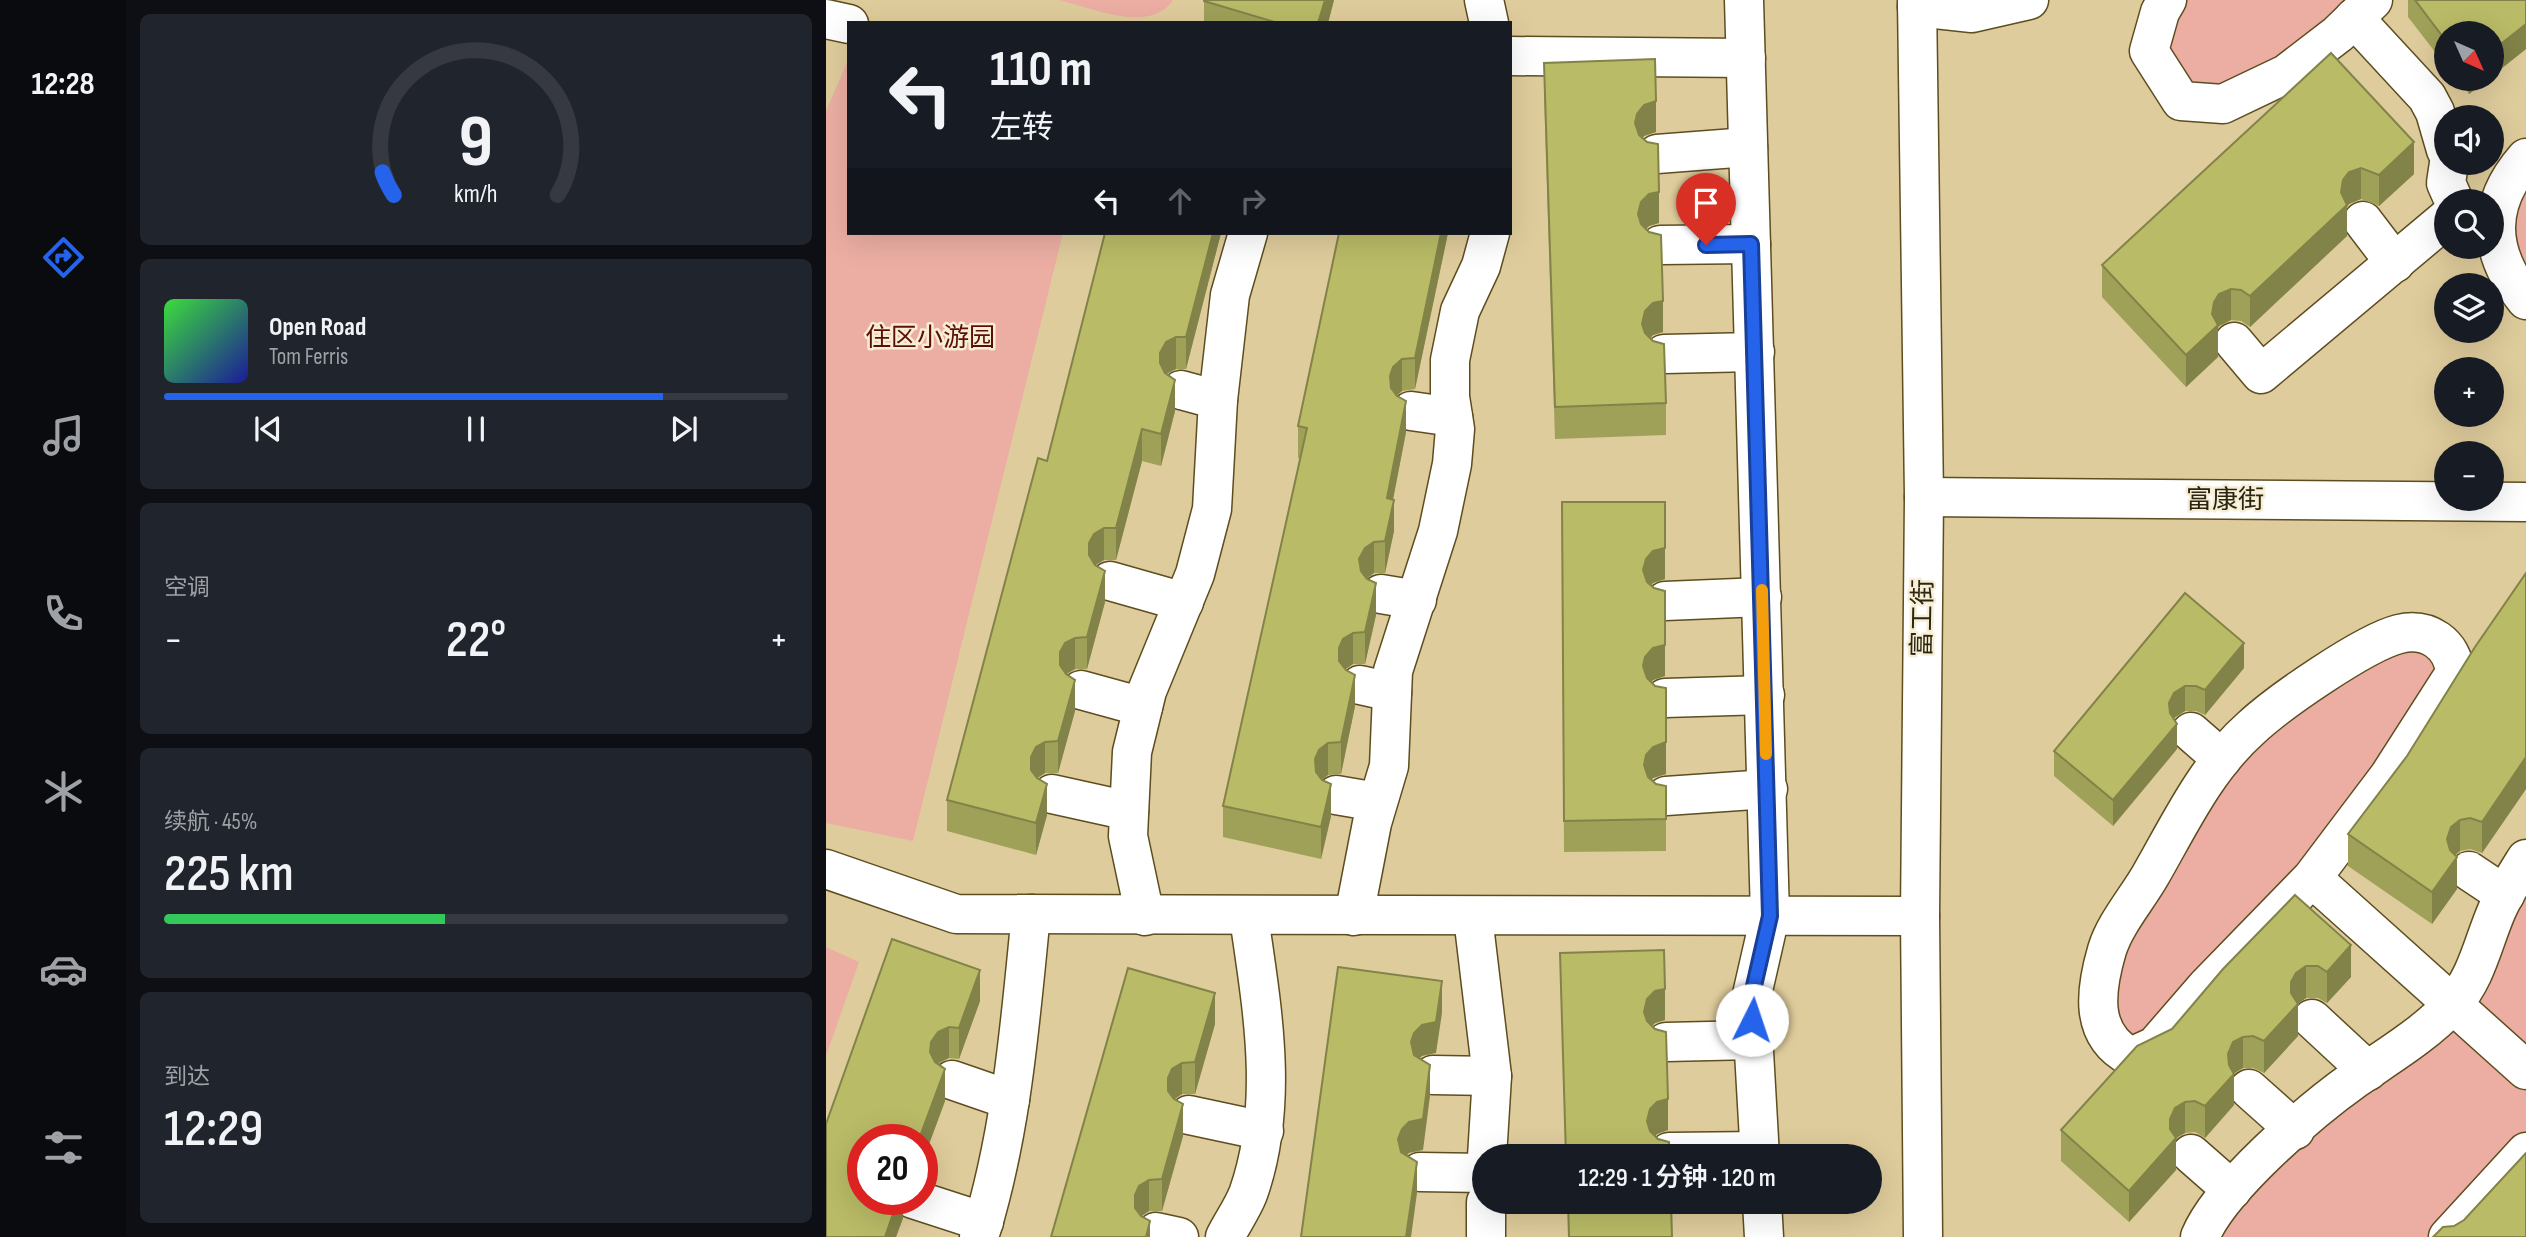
<!DOCTYPE html>
<html lang="zh">
<meta charset="utf-8">
<style>
:root{--surface:#171b24;--page:#20242c;--text:#f1f3f6;--muted:#9ea1a6;--line:#363941;--accent:#2563eb}
body{margin:0;font-family:"Sofia Sans Condensed","Noto Sans SC",sans-serif;background:var(--page);color:var(--text);height:100vh;display:flex;flex-direction:column;font-size:26px;white-space:nowrap}
*{box-sizing:border-box;margin:0}
p{font-size:23px;color:var(--muted)}
.icon{flex:none;width:38px;height:38px;fill:none;stroke:currentColor;stroke-width:2;stroke-linecap:round;stroke-linejoin:round}
.map{position:relative;flex:1;overflow:hidden}
.sheet{display:flex;flex-direction:column;gap:14px;padding:14px;background:#0d0f14;width:700px}
.sheet>*{flex:none}
.hud{position:absolute;left:21px;top:21px;width:665px;height:214px;border-radius:0px;box-shadow:0 7px 28px #0002;background:#171b24;color:var(--text);overflow:hidden}
.needle{width:46px;rotate:135deg}
.tools{position:absolute;left:1608px;top:21px;display:grid;gap:14px}
.tools a{display:grid;place-items:center;width:70px;height:70px;border-radius:50%;background:var(--surface);box-shadow:0 7px 28px #0002;font-size:35px}
.speed{position:absolute;left:21px;top:1124px;display:flex;gap:14px;font-size:35px;font-weight:700;text-align:center}
.speed>*{display:grid;place-content:center;width:91px;height:91px;border-radius:50%;background:var(--surface);box-shadow:0 7px 28px #0002;line-height:1}
.speed .limit{border:10px solid #d22;background:#fff;color:#111}
.pin{position:absolute;display:grid;place-items:center;width:60px;height:60px;color:#fff;margin:-72px -30px;border-radius:50% 50% 50% 0;rotate:-45deg;box-shadow:0 0 7px #0007}
.pin .icon{rotate:45deg}
.me{position:absolute;width:77px;margin:-38px;rotate:4deg;stroke-linejoin:round;filter:drop-shadow(0 0 5px #0008)}
.turn{display:flex;align-items:center;gap:24px;height:147px;padding:0 28px;font-size:32px}
.turn .icon{width:91px;height:91px;stroke-width:2.5}
.turn b{display:block;font-size:49px;line-height:60px}
.lanes{display:flex;align-items:center;height:66px;padding:0 28px;background:#0003;justify-content:center;gap:35px;direction:ltr}
.lanes .off{opacity:.35}
.big{font-size:52px;font-weight:600;line-height:1.1}
.sheet .tile{flex:1;display:flex;flex-direction:column;justify-content:center;gap:10px;min-width:0;padding:0 24px;border-radius:10px;background:var(--page)}
.sheet .dial{align-items:center;gap:0}
.dial svg{height:182px;overflow:visible;fill:none;stroke:var(--line);stroke-width:7;stroke-linecap:round;text-anchor:middle}
.dial text{fill:var(--text);stroke:none}
.song{display:flex;align-items:center;gap:21px}
.cover{width:84px;height:84px;border-radius:10px;background:linear-gradient(135deg,hsl(120 70% 55%),hsl(240 70% 35%))}
.played{height:7px;border-radius:4px;background:linear-gradient(90deg,var(--accent) 80%,var(--line) 80%)}
.keys{display:flex;justify-content:space-around;direction:ltr}
.heat{display:flex;justify-content:space-between;align-items:center;font-size:38px;direction:ltr}
.charge{height:10px;border-radius:5px;background:linear-gradient(90deg,#34c759 45%,var(--line) 0)}
.trip{position:absolute;left:646px;top:1144px;width:410px;height:70px;border-radius:35px;background:var(--surface);box-shadow:0 7px 28px #0002;font-weight:600;line-height:70px;text-align:center}
main{display:flex;flex:1;min-height:0}
.menu{display:flex;flex-direction:column;width:126px;justify-content:space-around;align-items:center;background:#090b0e;color:var(--muted)}
.menu .icon{width:49px;height:49px}
.menu .active{color:var(--accent)}
.menu b{font-size:32px;color:var(--text)}
.map>svg:first-child{display:block}
.green{fill:#ecaea3}
.lines{fill:none;stroke-linecap:round;stroke-linejoin:round}
.minor-casing{stroke:#5d4d1f;stroke-width:41}
.minor{stroke:#fff;stroke-width:38}
.wall{fill:#9fa159}
.shaded-wall{fill:#828348}
.building{fill:#b9bb67;stroke:#828348;stroke-width:2}
.route-casing{stroke:#184099;stroke-width:18}
.route{stroke:#2563eb;stroke-width:12}
.slow{stroke:#f59e0b;stroke-width:12}
.labels{text-anchor:middle;stroke-width:5;stroke-linejoin:round;paint-order:stroke}
.park-label{font-size:26px;fill:#5c0f08;stroke:#f7eed6}
.street-label{font-size:26px;fill:#2c2512;stroke:#f7eed6}
</style>
<main>
<nav class="menu">
<b>12:28</b>
<svg class="icon active" aria-label="directions" viewBox="0 0 24 24"><path d="M12 3l9 9-9 9-9-9zM9 14v-3h6M13 9l2 2-2 2"/></svg>
<svg class="icon" aria-label="music" viewBox="0 0 24 24"><path d="M9 18V5l10-2v13"/><circle cx="6" cy="18" r="3"/><circle cx="16" cy="16" r="3"/></svg>
<svg class="icon" aria-label="phone" viewBox="0 0 24 24"><path d="M5 4h4l2 5-3 2q2 4 5 5l2-3 5 2v4C11 20 4 13 5 4z"/></svg>
<svg class="icon" aria-label="climate" viewBox="0 0 24 24"><path d="M12 3v18M4 7l16 10M4 17L20 7"/></svg>
<svg class="icon" aria-label="car" viewBox="0 0 24 24"><path d="M5 17H2v-5l4-1 3-4h7l3 4 3 1v5h-3M9 17h6M6 11h13"/><circle cx="7" cy="17" r="2"/><circle cx="17" cy="17" r="2"/></svg>
<svg class="icon" aria-label="filters" viewBox="0 0 24 24"><path d="M4 7h16M4 17h16"/><circle cx="9" cy="7" r="2"/><circle cx="15" cy="17" r="2"/></svg>
</nav>
<section class="sheet">
<div class="tile dial"><svg viewBox="0 0 100 80">
<path d="M14 69A42 42 0 1 1 86 69"/>
<path d="M14 69A42 42 0 0 1 9 59" stroke="#2563eb"/>
<text x="50" y="56" font-size="32" font-weight="700">9</text>
<text x="50" y="72" font-size="11">km/h</text>
</svg></div>
<div class="tile">
<div class="song"><i class="cover"></i><div><b>Open Road</b><p>Tom Ferris</p></div></div>
<div class="played"></div>
<div class="keys"><svg class="icon" aria-label="previous" viewBox="0 0 24 24"><path d="M18 5L8 12l10 7zM5 5v14"/></svg><svg class="icon" aria-label="pause" viewBox="0 0 24 24"><path d="M8 5v14M16 5v14"/></svg><svg class="icon" aria-label="next" viewBox="0 0 24 24"><path d="M6 5l10 7-10 7zM19 5v14"/></svg></div>
</div>
<div class="tile"><p>空调</p>
<div class="heat"><a>−</a><b class="big">22°</b><a>+</a></div>
</div>
<div class="tile"><p>续航 · 45%</p><b class="big">225 km</b><div class="charge"></div></div>
<div class="tile"><p>到达</p><b class="big">12:29</b></div>
</section>
<div class="map">
<svg width="1700" height="1237" viewBox="0 0 1700 1237">
<rect width="100%" height="100%" fill="#dfcc9c"/>
<g class="green">
<path d="M232,0H347C324,35 265,7 232,0Z"/>
<polygon points="1346,0 1543,0 1462,67 1357,98 1326,50"/>
<polygon points="23,58 23,233 237,233 87,841 0,823 0,111"/>
<polygon points="1700,170 1700,289 1677,211"/>
<polygon points="1600,649 1620,676 1534,807 1306,1052 1281,983 1384,783 1534,660"/>
<polygon points="1700,867 1700,1058 1636,1003"/>
<polygon points="0,947 33,962 0,1056"/>
<polygon points="1628,1015 1700,1078 1700,1143 1616,1237 1380,1237 1387,1221"/>
</g>
<g class="lines">
<defs>
<g id="minor">
<polyline points="658,0 663,23"/>
<polyline points="918,0 944,916 925,999 934,1157"/>
<polyline points="1091,0 1098,497 1094,916 1097,1237"/>
<polyline points="1341,0 1334,12 1323,51 1355,101 1397,104 1460,74 1512,34 1547,0"/>
<polyline points="1091,7 1146,13 1203,0"/>
<polyline points="1528,18 1601,97 1609,112 1620,150"/>
<polyline points="0,19 23,24"/>
<polyline points="684,56 920,58"/>
<polyline points="831,154 922,147"/>
<path d="M1700,158C1659,205 1661,252 1700,300"/>
<polyline points="1623,163 1620,183 1628,201"/>
<polyline points="1537,221 1569,263"/>
<polyline points="834,245 925,244"/>
<polyline points="1408,342 1435,374 1620,219"/>
<polyline points="838,354 929,352"/>
<polyline points="355,390 392,400"/>
<polyline points="585,411 627,417"/>
<polyline points="1098,497 1700,502"/>
<polyline points="284,581 358,602"/>
<polyline points="555,594 591,600"/>
<polyline points="839,601 936,597"/>
<polyline points="534,685 566,692"/>
<polyline points="255,690 317,707"/>
<polyline points="839,698 939,695"/>
<polyline points="1365,732 1396,759"/>
<polyline points="226,794 303,811"/>
<polyline points="510,795 551,802"/>
<polyline points="840,796 942,789"/>
<polyline points="0,869 130,914 1094,916"/>
<polyline points="1643,871 1679,895"/>
<path d="M1486,878L1381,986L1329,1046L1305,1057C1263,1035 1269,991 1281,950C1289,924 1310,900 1324,876C1354,824 1379,769 1425,728C1453,702 1538,643 1573,634C1602,627 1627,644 1629,673L1563,776L1486,878L1700,1070"/>
<polyline points="319,916 302,836 306,752 321,691 369,574 386,509 392,400 404,295 422,233"/>
<polyline points="528,916 546,823 563,766 567,671 612,531 626,464 629,429 624,397 624,360 634,311 655,266 664,233"/>
<polyline points="647,917 666,1076 661,1157"/>
<polyline points="1486,1019 1542,1071"/>
<polyline points="840,1042 927,1040"/>
<polyline points="607,1075 666,1076"/>
<polyline points="126,1080 184,1100"/>
<polyline points="1423,1089 1469,1130"/>
<polyline points="363,1115 438,1131"/>
<polyline points="843,1152 934,1151"/>
<polyline points="1365,1154 1406,1190"/>
<polyline points="594,1172 658,1173"/>
<polyline points="87,1199 158,1222"/>
<polyline points="936,1202 938,1237"/>
<polyline points="330,1232 353,1237"/>
<path d="M153,1237C186,1132 194,1023 205,914"/>
<path d="M399,1237C406,1223 416,1209 422,1194C454,1104 436,1008 423,917"/>
<polyline points="660,1237 660,1202"/>
<path d="M1374,1237C1394,1188 1484,1111 1529,1079C1562,1056 1598,1035 1626,1005C1651,978 1657,942 1671,910C1679,892 1690,875 1700,859"/>
<polyline points="1622,1237 1700,1152"/>
</g>
</defs>
<use href="#minor" class="minor-casing"/>
<use href="#minor" class="minor"/>
</g>
<g class="wall">
<polygon points="508,0 502,23 378,23 378,1"/>
<polygon points="1582,0 1700,0 1700,49 1666,76 1666,33 1620,33 1620,66 1582,17"/>
<polygon points="1505,53 1588,174 1553,206 1535,199 1523,204 1521,207 1521,236 1424,327 1415,321 1405,320 1393,326 1392,328 1392,357 1360,387 1276,297 1276,265"/>
<polygon points="718,63 830,132 818,136 817,138 833,223 823,226 820,229 837,332 827,335 824,338 840,403 840,435 729,439 718,94"/>
<polygon points="1631,79 1663,79 1643,94"/>
<polygon points="395,233 360,369 350,369 340,374 349,411 335,466 316,461 290,560 278,560 269,565 279,602 261,669 249,669 240,674 249,711 232,773 219,773 211,778 221,815 210,855 121,831 121,800 221,461"/>
<polygon points="622,233 589,389 576,391 571,396 580,432 567,500 568,531 559,573 548,573 540,578 550,615 539,664 527,664 519,669 529,706 515,774 502,775 495,780 505,816 495,859 397,837 397,806 474,458 472,458 472,426"/>
<polygon points="736,502 839,579 827,583 825,585 839,676 827,680 825,682 840,774 827,778 826,780 830,784 840,786 840,851 738,852"/>
<polygon points="1700,573 1700,789 1656,853 1644,849 1634,851 1629,855 1631,889 1606,924 1522,866 1522,834 1581,756"/>
<polygon points="1359,593 1418,668 1379,715 1370,711 1359,711 1348,718 1351,749 1287,826 1228,776 1228,751"/>
<polygon points="1469,895 1525,977 1501,1003 1492,998 1480,998 1471,1004 1472,1036 1438,1073 1427,1068 1417,1068 1408,1073 1408,1105 1379,1138 1369,1132 1359,1133 1350,1138 1350,1170 1303,1222 1235,1161 1235,1130 1346,1029"/>
<polygon points="66,939 154,970 154,1001 133,1059 123,1058 112,1064 119,1069 119,1101 96,1163 96,1139 37,1139 37,1199 77,1199 77,1218 70,1237 0,1237 0,1124"/>
<polygon points="734,953 839,1020 829,1023 826,1026 842,1130 831,1134 829,1136 844,1157 740,1157"/>
<polygon points="302,968 389,1024 369,1094 356,1094 348,1099 357,1136 336,1211 323,1211 315,1216 324,1237 225,1237"/>
</g>
<g class="shaded-wall">
<polygon points="499,0 508,0 502,23 492,23"/>
<polygon points="1700,24 1700,49 1666,76 1666,51"/>
<polygon points="1643,79 1663,79 1643,94"/>
<polygon points="830,101 830,132 818,136 811,145 809,123 811,114 818,105"/>
<polygon points="1588,142 1588,174 1553,206 1553,175"/>
<polygon points="1535,168 1535,199 1523,204 1521,207 1521,236 1424,327 1424,296 1515,192 1517,180 1523,172"/>
<polygon points="833,192 833,223 823,226 815,234 812,214 815,202 823,194"/>
<polygon points="387,233 395,233 360,369 360,337"/>
<polygon points="615,233 622,233 589,389 589,358"/>
<polygon points="1405,289 1405,320 1393,326 1392,328 1392,357 1360,387 1360,355 1386,314 1388,302 1393,294"/>
<polygon points="837,301 837,332 827,335 819,343 816,324 819,311 827,303"/>
<polygon points="350,337 350,369 340,374 334,385 334,353 340,342"/>
<polygon points="576,359 576,391 567,398 564,407 564,376 567,367"/>
<polygon points="349,380 349,411 335,466 335,434"/>
<polygon points="580,401 580,432 561,530 561,498"/>
<polygon points="316,429 316,461 290,560 290,528"/>
<polygon points="568,500 568,531 559,573 559,541"/>
<polygon points="278,528 278,560 268,566 263,574 263,543 268,534"/>
<polygon points="548,542 548,573 539,580 533,591 533,559 539,548"/>
<polygon points="839,548 839,579 827,583 820,590 817,570 820,559 827,551"/>
<polygon points="279,571 279,602 261,669 261,637"/>
<polygon points="550,583 550,615 539,664 539,632"/>
<polygon points="527,633 527,664 517,671 513,680 513,648 517,639"/>
<polygon points="249,638 249,669 239,675 234,684 234,652 239,643"/>
<polygon points="1418,643 1418,668 1379,715 1379,690"/>
<polygon points="839,645 839,676 827,680 819,688 817,666 819,657 827,648"/>
<polygon points="529,675 529,706 515,774 515,742"/>
<polygon points="249,680 249,711 232,773 232,741"/>
<polygon points="1359,686 1359,711 1348,718 1343,728 1343,703 1348,693"/>
<polygon points="1351,724 1351,749 1287,826 1287,800"/>
<polygon points="219,742 219,773 210,779 205,789 205,757 210,747"/>
<polygon points="840,742 840,774 827,778 820,787 818,765 820,755 827,747"/>
<polygon points="502,743 502,775 493,782 489,791 489,759 493,750"/>
<polygon points="1700,757 1700,789 1656,853 1656,822"/>
<polygon points="221,784 221,815 210,855 210,823"/>
<polygon points="505,784 505,816 495,859 495,827"/>
<polygon points="1634,820 1634,851 1625,858 1621,839 1625,827"/>
<polygon points="1631,857 1631,889 1606,924 1606,892"/>
<polygon points="1525,945 1525,977 1501,1003 1501,972"/>
<polygon points="1480,966 1480,998 1470,1005 1472,1004 1472,1036 1438,1073 1438,1041 1470,973"/>
<polygon points="154,970 154,1001 133,1059 133,1028"/>
<polygon points="616,981 616,1013 610,1053 596,1056 588,1064 585,1042 588,1033"/>
<polygon points="839,989 839,1020 829,1023 821,1031 818,1012 821,999 829,991"/>
<polygon points="389,993 389,1024 369,1094 369,1062"/>
<polygon points="123,1027 123,1058 112,1063 105,1074 105,1042 112,1032"/>
<polygon points="1417,1037 1417,1068 1407,1074 1408,1074 1408,1105 1379,1138 1379,1106 1407,1042"/>
<polygon points="356,1063 356,1094 346,1101 342,1110 342,1078 346,1069"/>
<polygon points="604,1065 604,1096 597,1150 583,1153 576,1160 572,1139 576,1129"/>
<polygon points="119,1069 119,1101 96,1163 96,1139 93,1139"/>
<polygon points="842,1099 842,1130 831,1134 824,1141 821,1121 824,1109 831,1102"/>
<polygon points="1359,1102 1359,1133 1350,1138 1350,1170 1303,1222 1303,1191 1349,1108"/>
<polygon points="357,1104 357,1136 336,1211 336,1179"/>
<polygon points="591,1162 591,1193 585,1237 580,1237"/>
<polygon points="323,1180 323,1211 313,1218 309,1227 309,1195 313,1186"/>
<polygon points="72,1199 77,1199 77,1218 70,1237 59,1237"/>
<polygon points="324,1221 324,1237 320,1237"/>
</g>
<g class="building">
<polygon points="378,0 499,0 492,23 452,23 378,1"/>
<polygon points="1589,0 1700,0 1700,24 1666,51 1666,33 1620,33 1620,41"/>
<polygon points="1505,53 1588,142 1553,175 1535,168 1523,172 1517,180 1515,192 1521,205 1424,296 1415,290 1405,289 1393,294 1388,302 1386,314 1392,325 1360,355 1276,265"/>
<polygon points="829,59 830,101 818,105 811,114 809,123 813,135 821,142 832,144 833,192 823,194 815,202 812,214 815,224 823,232 835,235 837,301 827,303 819,311 816,324 819,333 827,341 838,344 840,403 729,407 718,63"/>
<polygon points="279,233 387,233 360,337 350,337 340,342 334,353 334,363 339,373 349,380 335,434 316,429 290,528 278,528 268,534 263,543 263,555 269,565 279,571 261,637 249,638 239,643 234,652 234,665 240,674 249,680 232,741 219,742 210,747 205,757 205,770 211,778 221,784 210,823 121,800 212,458 221,461"/>
<polygon points="513,233 615,233 589,358 576,359 567,367 564,376 565,388 571,396 580,401 561,498 568,500 559,541 548,542 539,548 533,559 535,571 541,579 550,583 539,632 527,633 517,639 513,648 513,661 520,670 529,675 515,742 502,743 493,750 489,759 490,772 496,780 505,784 495,827 397,806 481,428 472,426"/>
<polygon points="736,502 839,502 839,548 827,551 820,559 817,570 821,582 828,588 839,591 839,645 827,648 819,657 817,666 821,678 829,686 840,688 840,742 827,747 820,755 818,765 822,777 830,784 840,786 840,819 738,821"/>
<polygon points="1700,573 1700,757 1656,822 1644,818 1634,820 1625,827 1621,839 1624,850 1631,857 1606,892 1522,834 1581,756 1649,647"/>
<polygon points="1359,593 1418,643 1379,690 1370,686 1359,686 1348,693 1343,703 1344,713 1351,724 1287,800 1228,751"/>
<polygon points="1469,895 1525,945 1501,972 1492,966 1480,966 1470,973 1465,982 1465,993 1472,1004 1438,1041 1427,1036 1417,1037 1407,1042 1402,1054 1403,1065 1408,1074 1379,1106 1369,1101 1359,1102 1349,1108 1344,1119 1344,1129 1350,1138 1303,1191 1235,1130 1311,1046 1346,1029 1397,969"/>
<polygon points="66,939 154,970 133,1028 123,1027 112,1032 105,1042 104,1052 109,1062 119,1069 93,1139 37,1139 37,1199 72,1199 59,1237 0,1237 0,1124"/>
<polygon points="838,950 839,989 829,991 821,999 818,1012 821,1021 829,1029 840,1032 842,1099 831,1102 824,1109 821,1121 824,1131 832,1139 843,1142 844,1157 740,1157 734,953"/>
<polygon points="512,967 616,981 610,1022 596,1025 588,1033 585,1042 588,1055 604,1065 597,1119 583,1122 576,1129 572,1139 575,1152 591,1162 580,1237 475,1237"/>
<polygon points="302,968 389,993 369,1062 356,1063 346,1069 342,1078 342,1091 348,1099 357,1104 336,1179 323,1180 313,1186 309,1195 309,1208 315,1216 324,1221 320,1237 225,1237"/>
<polygon points="1700,1153 1700,1237 1607,1237 1617,1227 1628,1226 1638,1220"/>
<polygon points="742,1202 845,1202 846,1237 743,1237"/>
</g>
<g class="lines">
<defs>
<polyline id="route" points="880,245 925,244 944,916 925,999 926,1020"/>
</defs>
<use href="#route" class="route-casing"/>
<use href="#route" class="route"/>
<polyline class="slow" points="936,590 940,754"/>
</g>
<g class="labels">
<g class="park-label">
<text x="104" y="346">住区小游园</text>
</g>
<g class="street-label">
<text x="1399" y="508">富康街</text>
<text transform="translate(1096 618) rotate(-89)" y="9">富工街</text>
</g>
</g>
</svg>
<div class="tools">
<a><svg class="needle" viewBox="-14 -14 28 28"><path d="M0-13l5 13h-10z" fill="#e53935"/><path d="M0 13l5-13h-10z" fill="#9ea1a6"/></svg></a>
<a><svg class="icon" aria-label="sound" viewBox="0 0 24 24"><path d="M4 9h4l5-4v14l-5-4H4zM17 9q2 3 0 6"/></svg></a>
<a><svg class="icon" aria-label="search" viewBox="0 0 24 24"><circle cx="10" cy="10" r="6"/><path d="M15 15l6 6"/></svg></a>
<a><svg class="icon" aria-label="layers" viewBox="0 0 24 24"><path d="M12 4l9 5-9 5-9-5zM3 14l9 5 9-5"/></svg></a>
<a>+</a>
<a>−</a>
</div>
<div class="speed"><div class="limit">20</div></div>
<div class="pin" style="left:880px;top:245px;background:#d93025"><svg class="icon" aria-label="arrive" viewBox="0 0 24 24"><path d="M6 21V4h12l-3 4 3 4H6"/></svg></div>
<svg class="me" style="left:926px;top:1020px" viewBox="-20 -20 40 40"><circle r="19" fill="#fff"/><path d="M0-13L10 11 0 6-10 11z" fill="#2563eb"/></svg>
<div class="trip">12:29 · 1 分钟 · 120 m</div>
<div class="hud">
<div class="turn"><svg class="icon" aria-label="left" viewBox="0 0 24 24"><path d="M17 20v-9H6M10 6l-5 5 5 5"/></svg><div><b>110 m</b>左转</div></div>
<div class="lanes"><svg class="icon" aria-label="left" viewBox="0 0 24 24"><path d="M17 20v-9H6M10 6l-5 5 5 5"/></svg><svg class="icon off" aria-label="ahead" viewBox="0 0 24 24"><path d="M12 20V5M6 11l6-6 6 6"/></svg><svg class="icon off" aria-label="right" viewBox="0 0 24 24"><path d="M7 20v-9h11M14 6l5 5-5 5"/></svg></div>
</div>
</div>
</main>
